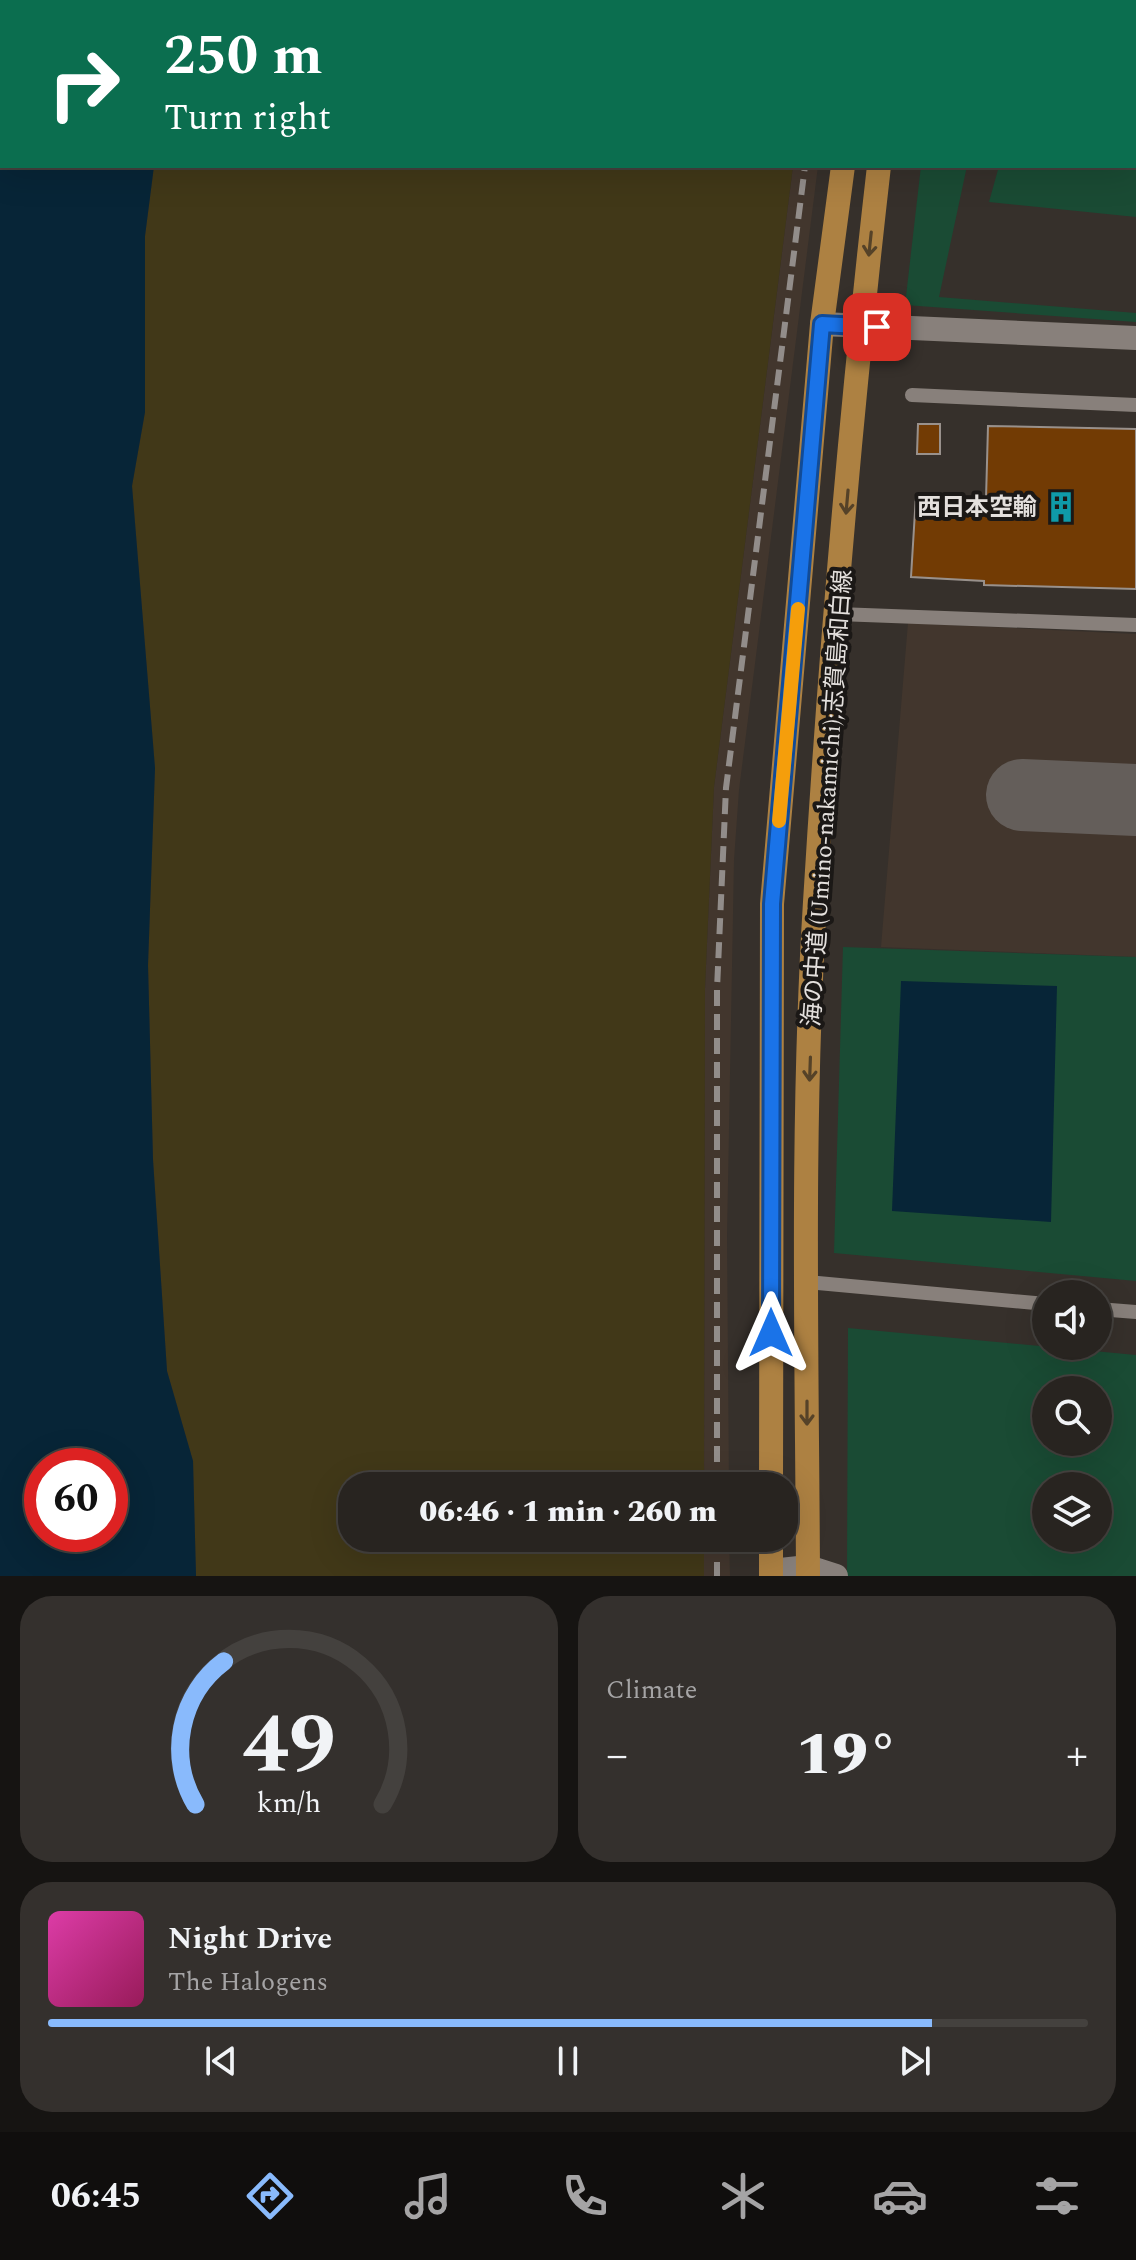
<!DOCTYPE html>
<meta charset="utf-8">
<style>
:root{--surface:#282420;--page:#34302d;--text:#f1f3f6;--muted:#a5a4a5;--line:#44413e;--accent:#89bafc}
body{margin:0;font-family:Spectral,"Noto Sans JP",serif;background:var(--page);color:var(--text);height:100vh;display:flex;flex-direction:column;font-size:30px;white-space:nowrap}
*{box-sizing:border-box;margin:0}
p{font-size:26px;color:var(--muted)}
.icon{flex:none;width:44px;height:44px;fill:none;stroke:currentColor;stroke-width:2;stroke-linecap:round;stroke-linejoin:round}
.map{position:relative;height:1576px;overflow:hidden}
.details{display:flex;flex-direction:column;gap:20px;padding:20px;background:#161412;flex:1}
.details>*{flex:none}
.hud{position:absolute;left:0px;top:0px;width:1136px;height:168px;box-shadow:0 8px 32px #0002,0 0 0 2px var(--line);background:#0b6e4f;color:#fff;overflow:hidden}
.buttons{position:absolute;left:1032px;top:1280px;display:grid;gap:16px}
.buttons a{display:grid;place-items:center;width:80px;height:80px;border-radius:50%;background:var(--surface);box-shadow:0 8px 32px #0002,0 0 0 2px var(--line);font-size:40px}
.speed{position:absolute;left:24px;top:1448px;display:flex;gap:16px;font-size:40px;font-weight:700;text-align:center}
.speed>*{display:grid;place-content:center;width:104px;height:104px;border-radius:50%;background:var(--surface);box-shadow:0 8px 32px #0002,0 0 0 2px var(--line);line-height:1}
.speed .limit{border:12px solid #d22;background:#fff;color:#111}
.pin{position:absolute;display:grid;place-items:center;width:68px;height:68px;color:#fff;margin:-34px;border-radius:16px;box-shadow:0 4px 12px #0006}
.me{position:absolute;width:88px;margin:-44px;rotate:0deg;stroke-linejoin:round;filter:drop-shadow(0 0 6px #0008)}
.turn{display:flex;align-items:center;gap:28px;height:168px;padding:0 32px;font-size:36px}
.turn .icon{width:104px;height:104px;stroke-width:2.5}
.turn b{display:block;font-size:56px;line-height:68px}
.big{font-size:60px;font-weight:800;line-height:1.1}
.details .card{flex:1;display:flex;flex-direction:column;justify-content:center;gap:12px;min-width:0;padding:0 28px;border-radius:32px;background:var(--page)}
.details .dial{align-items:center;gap:0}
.dial svg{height:208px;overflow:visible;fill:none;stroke:var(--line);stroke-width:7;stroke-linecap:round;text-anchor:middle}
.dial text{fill:var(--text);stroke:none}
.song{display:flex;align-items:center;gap:24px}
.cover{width:96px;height:96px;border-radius:12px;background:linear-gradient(135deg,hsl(320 70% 55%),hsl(330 70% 35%))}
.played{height:8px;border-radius:4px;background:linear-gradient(90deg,var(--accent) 85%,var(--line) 85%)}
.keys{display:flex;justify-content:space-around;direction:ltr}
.heat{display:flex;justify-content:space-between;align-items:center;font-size:44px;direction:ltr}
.details .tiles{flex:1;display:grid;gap:20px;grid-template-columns:1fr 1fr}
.card:last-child{grid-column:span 2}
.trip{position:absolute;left:338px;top:1472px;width:460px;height:80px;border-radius:32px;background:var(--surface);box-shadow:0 8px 32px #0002,0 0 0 2px var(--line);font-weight:800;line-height:80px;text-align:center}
.dock{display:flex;height:128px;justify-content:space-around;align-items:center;background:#100e0d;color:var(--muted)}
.dock .icon{width:56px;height:56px}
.dock .selected{color:var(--accent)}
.dock b{font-size:36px;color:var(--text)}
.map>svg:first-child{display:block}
.built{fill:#42362d}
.green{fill:#1a4b34;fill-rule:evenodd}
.sand{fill:#413818}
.water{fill:#072537;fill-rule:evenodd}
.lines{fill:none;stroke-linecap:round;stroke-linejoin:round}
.taxiway{stroke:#645e5a;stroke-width:72}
.building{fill:#723b04;stroke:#99918c;stroke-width:2}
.service{stroke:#88807b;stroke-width:14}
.tertiary{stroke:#88807b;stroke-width:24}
.primary{stroke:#ad8142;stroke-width:24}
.rail{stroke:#928d8a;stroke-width:6;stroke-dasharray:16 8;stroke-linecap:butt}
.oneway{stroke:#554228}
.route-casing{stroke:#114b97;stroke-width:20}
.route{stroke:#1a73e8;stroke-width:14}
.slow{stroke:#f59e0b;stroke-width:14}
.labels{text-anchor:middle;stroke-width:8;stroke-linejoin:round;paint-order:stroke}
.poi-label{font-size:24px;font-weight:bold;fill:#e4e0dd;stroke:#1b1816;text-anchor:end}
.street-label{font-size:24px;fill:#e4e0dd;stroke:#1b1816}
</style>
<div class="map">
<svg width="1136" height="1576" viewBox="0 0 1136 1576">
<rect width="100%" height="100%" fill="#36302b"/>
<g class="built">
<polygon points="793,166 818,166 739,790 734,860 727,1236 729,1486 704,1486 705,988 714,787"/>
<polygon points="908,623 1136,634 1136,957 881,947"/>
<polygon points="704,1538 729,1538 730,1576 704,1576"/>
</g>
<g class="green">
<polygon points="1044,0 1136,0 1136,217 989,202 999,166 1134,166 1134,2"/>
<polygon points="921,166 967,166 939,297 1136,313 1136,322 905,305"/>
<polygon points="843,947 1136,957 1136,1281 834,1253"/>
<path d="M848,1328L1136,1355V1576H847ZM1046,1390H1098V1442H1046ZM1046,1486H1098V1538H1046Z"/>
</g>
<g class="sand">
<polygon points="136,0 815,0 815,2"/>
<polygon points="154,166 793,166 714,787 705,988 704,1486 352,1486 352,1538 704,1538 704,1576 196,1576 193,1461 167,1371 153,1159 148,965 155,768 132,486 145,412 145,236"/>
</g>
<g class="water">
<path d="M0,0L136,2H2V166H154L145,236V412L132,486L155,768L148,965L153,1160L167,1371L193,1461L196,1576H0ZM42,1466H110V1534H42Z"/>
<polygon points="901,981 1057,986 1051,1222 892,1211"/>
</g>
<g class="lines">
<polyline class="taxiway" points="1022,795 1136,800"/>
</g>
<g class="building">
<polygon points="918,424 940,424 940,454 917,454"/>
<polygon points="988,426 1136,429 1136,589 984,585 984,581 911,577 916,495 986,499"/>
</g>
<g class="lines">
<g class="service">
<polyline points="912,395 1136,405"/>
<polyline points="838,614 1136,625"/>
<polyline points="807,1282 1046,1304"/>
<polyline points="1098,1309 1136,1312"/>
</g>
<g class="tertiary">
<polyline points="822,324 1136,338"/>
<polyline points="771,1571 808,1567 836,1576"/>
</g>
<g class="primary">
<polyline points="865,2 865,0"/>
<polyline points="898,2 898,0"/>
<polyline points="771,1486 772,904 822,324 843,166"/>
<polyline points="771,1576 771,1538"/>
<path d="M808,1576C807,1352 801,1126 815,902C830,656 851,410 879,166"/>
</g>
<g class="rail">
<polyline points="828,2 828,0"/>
<polyline points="717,1486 717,989 726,788 805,166"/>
<polyline points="717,1538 717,1576"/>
</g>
</g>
<defs><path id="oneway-shaft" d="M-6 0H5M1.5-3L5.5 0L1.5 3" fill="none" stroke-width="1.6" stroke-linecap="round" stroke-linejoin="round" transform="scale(2)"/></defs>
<g class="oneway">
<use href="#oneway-shaft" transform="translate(870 244) rotate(96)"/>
<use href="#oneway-shaft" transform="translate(847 502) rotate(95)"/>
<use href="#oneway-shaft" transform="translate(810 1069) rotate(92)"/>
<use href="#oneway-shaft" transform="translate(807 1413) rotate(90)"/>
</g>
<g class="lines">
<defs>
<polyline id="route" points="771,1333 772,904 822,324 877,327"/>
</defs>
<use href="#route" class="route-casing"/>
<use href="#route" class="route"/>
<polyline class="slow" points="779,821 798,609"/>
</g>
<defs>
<symbol id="building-bare" viewBox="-9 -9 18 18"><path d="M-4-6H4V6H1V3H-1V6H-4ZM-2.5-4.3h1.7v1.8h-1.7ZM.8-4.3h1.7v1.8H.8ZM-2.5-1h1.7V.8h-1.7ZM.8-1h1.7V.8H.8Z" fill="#0f9aa8" stroke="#1b1816" stroke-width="2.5" paint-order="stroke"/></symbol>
</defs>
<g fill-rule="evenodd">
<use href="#building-bare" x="1039" y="485" width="44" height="44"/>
</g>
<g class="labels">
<g class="poi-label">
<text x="1037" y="515">西日本空輸</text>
</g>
<g class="street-label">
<text transform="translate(827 798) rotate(-86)" y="8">海の中道 (Umino-nakamichi);志賀島和白線</text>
</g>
</g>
</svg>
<div class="buttons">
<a><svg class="icon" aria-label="sound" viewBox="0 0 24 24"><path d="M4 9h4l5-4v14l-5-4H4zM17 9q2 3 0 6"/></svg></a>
<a><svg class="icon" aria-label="search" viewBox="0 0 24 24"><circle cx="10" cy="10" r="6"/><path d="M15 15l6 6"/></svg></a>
<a><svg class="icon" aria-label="layers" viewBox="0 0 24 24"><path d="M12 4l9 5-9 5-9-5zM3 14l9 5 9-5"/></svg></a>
</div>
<div class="speed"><div class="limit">60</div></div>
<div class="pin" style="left:877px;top:327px;background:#d93025"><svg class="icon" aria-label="arrive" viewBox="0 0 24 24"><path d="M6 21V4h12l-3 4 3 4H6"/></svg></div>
<svg class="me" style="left:771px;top:1333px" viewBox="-20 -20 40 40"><path d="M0-17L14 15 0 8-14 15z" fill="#1a73e8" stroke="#fff" stroke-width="4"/></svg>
<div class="trip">06:46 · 1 min · 260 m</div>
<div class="hud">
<div class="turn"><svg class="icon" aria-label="right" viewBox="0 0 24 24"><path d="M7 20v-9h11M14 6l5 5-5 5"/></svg><div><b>250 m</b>Turn right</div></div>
</div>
</div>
<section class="details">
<div class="tiles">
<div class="card dial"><svg viewBox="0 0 100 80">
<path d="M14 69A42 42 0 1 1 86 69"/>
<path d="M14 69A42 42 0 0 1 25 14" stroke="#89bafc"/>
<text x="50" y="56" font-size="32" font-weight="700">49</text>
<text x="50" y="72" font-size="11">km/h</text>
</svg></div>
<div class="card"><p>Climate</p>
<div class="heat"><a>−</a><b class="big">19°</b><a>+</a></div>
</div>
<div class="card">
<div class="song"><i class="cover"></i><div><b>Night Drive</b><p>The Halogens</p></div></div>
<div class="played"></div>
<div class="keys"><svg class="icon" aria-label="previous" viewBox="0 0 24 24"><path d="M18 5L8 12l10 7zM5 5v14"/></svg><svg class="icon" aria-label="pause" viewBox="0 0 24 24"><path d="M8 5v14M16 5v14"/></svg><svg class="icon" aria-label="next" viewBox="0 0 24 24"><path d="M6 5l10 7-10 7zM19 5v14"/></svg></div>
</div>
</div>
</section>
<nav class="dock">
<b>06:45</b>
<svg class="icon selected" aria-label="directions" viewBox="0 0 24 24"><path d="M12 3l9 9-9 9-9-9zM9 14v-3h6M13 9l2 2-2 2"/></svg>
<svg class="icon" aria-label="music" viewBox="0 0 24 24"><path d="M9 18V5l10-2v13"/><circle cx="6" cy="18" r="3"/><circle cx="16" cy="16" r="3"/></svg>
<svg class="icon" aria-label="phone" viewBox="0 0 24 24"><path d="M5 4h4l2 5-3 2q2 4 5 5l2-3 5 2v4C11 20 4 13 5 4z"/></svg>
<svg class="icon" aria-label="climate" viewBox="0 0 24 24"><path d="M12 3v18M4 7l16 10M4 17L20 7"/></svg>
<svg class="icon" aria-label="car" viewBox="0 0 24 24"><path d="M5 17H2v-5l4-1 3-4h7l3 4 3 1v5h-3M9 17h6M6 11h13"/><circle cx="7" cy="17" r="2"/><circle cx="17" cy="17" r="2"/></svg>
<svg class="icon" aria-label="filters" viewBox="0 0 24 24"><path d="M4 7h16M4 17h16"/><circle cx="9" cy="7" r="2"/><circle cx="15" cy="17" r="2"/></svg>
</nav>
